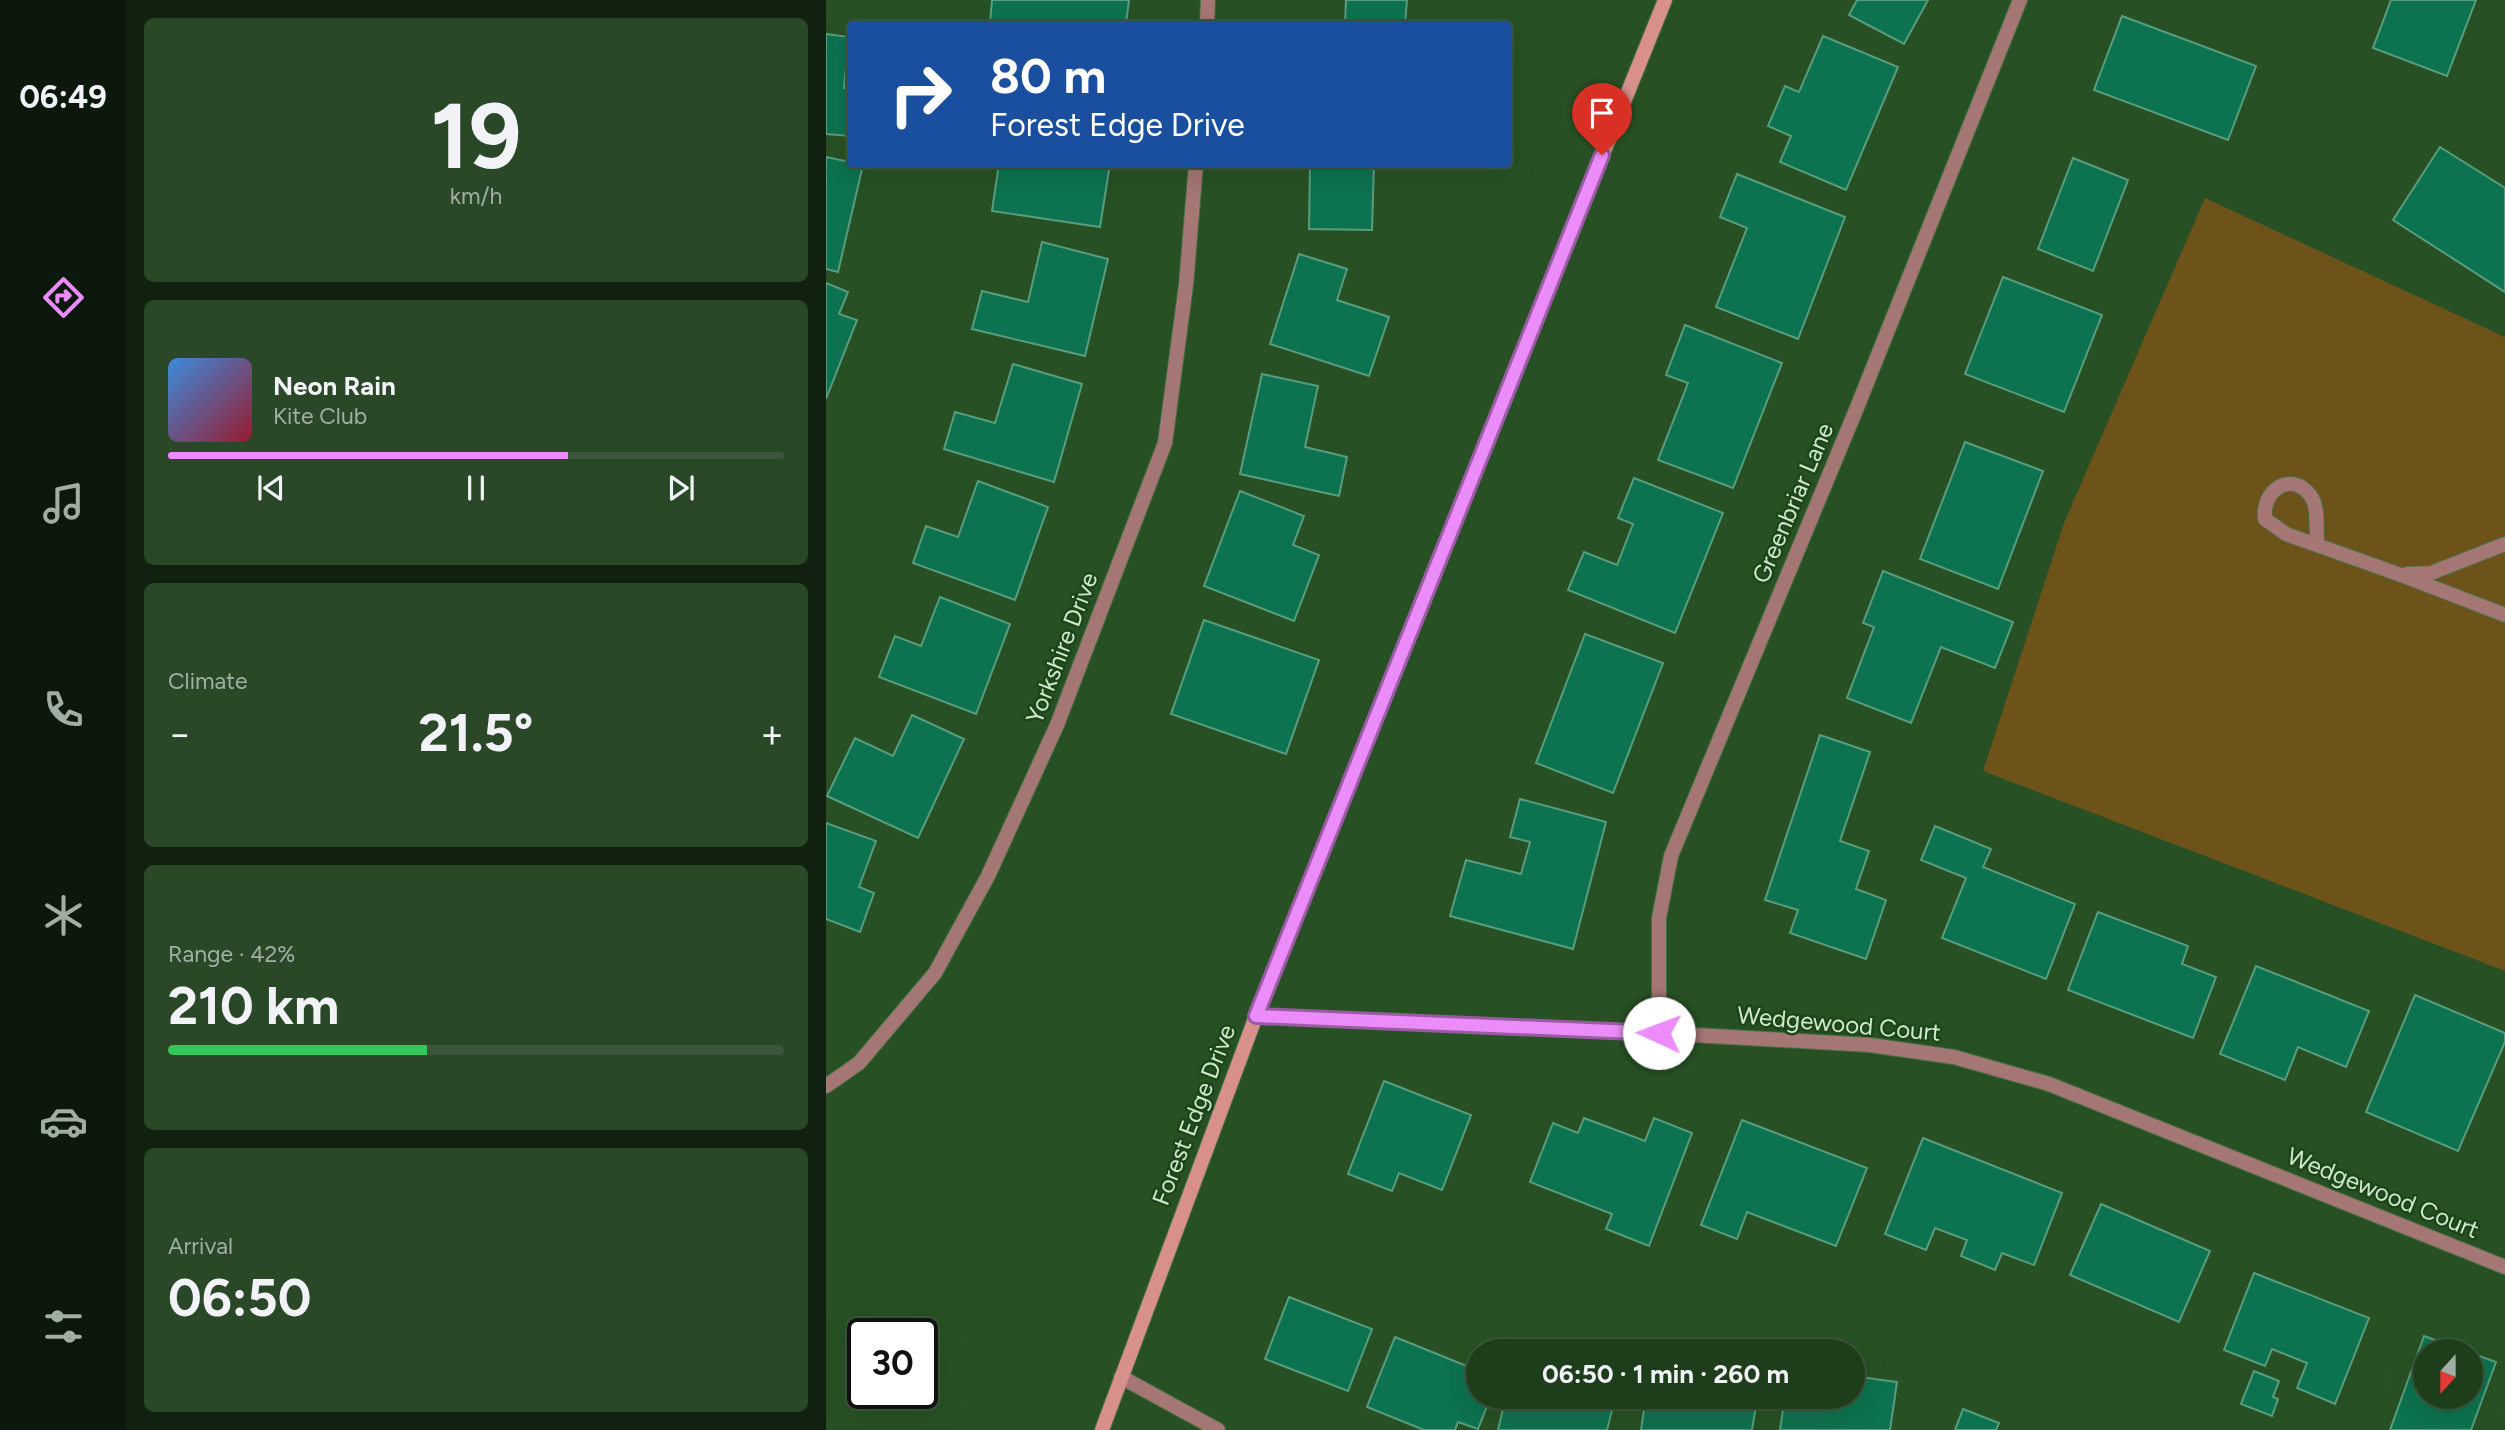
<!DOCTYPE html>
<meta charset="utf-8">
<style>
:root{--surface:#1d3d1b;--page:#2a4828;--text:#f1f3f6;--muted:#a0aea3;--line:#3b563a;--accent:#ec8cfa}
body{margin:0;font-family:Figtree,sans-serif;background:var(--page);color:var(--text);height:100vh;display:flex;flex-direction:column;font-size:26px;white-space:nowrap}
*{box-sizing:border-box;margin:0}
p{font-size:23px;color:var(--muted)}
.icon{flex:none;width:38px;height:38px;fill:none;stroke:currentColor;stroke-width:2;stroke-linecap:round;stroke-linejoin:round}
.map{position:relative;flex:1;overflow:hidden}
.sheet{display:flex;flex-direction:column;gap:18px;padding:18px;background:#10220f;width:700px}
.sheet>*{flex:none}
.hud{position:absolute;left:21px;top:21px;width:665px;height:147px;border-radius:7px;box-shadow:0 7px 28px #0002,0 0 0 2px var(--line);background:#1a4fa0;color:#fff;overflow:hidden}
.needle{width:46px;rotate:201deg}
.buttons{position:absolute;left:1587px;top:1339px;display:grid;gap:14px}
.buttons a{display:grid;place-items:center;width:70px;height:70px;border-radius:50%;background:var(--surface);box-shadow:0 7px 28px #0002,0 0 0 2px var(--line);font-size:35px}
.speed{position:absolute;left:21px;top:1318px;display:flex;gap:14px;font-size:35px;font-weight:700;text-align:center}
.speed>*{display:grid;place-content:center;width:91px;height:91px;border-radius:50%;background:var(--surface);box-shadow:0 7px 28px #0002,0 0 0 2px var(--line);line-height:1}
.speed .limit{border:4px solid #111;border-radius:10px;background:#fff;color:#111}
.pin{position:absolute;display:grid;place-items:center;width:60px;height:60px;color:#fff;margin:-72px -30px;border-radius:50% 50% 50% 0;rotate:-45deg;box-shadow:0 0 7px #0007}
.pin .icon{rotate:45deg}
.me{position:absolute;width:77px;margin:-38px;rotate:272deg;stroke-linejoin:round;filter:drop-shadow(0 0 5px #0008)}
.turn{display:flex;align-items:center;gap:24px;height:147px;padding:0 28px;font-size:32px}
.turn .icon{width:91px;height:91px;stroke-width:2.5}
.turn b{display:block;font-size:49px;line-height:60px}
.big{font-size:52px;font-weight:700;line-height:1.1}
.sheet .tile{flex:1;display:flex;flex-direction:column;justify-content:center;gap:10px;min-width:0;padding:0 24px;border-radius:10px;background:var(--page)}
.sheet .dial{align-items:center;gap:0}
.dial b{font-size:91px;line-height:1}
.song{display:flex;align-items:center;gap:21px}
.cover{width:84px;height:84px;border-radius:10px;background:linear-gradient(135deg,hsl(210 70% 55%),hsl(350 70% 35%))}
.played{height:7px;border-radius:4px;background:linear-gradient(90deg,var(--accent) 65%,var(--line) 65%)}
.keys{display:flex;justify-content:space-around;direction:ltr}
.heat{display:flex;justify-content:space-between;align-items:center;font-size:38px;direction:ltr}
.charge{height:10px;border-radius:5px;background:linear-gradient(90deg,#34c759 42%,var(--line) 0)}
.trip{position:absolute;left:640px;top:1339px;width:399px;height:70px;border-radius:35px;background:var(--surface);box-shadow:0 7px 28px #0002,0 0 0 2px var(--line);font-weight:700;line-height:70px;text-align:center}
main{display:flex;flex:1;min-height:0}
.tabs{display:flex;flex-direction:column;width:126px;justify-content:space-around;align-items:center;background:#0c180b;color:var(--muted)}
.tabs .icon{width:49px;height:49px}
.tabs .active{color:var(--accent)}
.tabs b{font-size:32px;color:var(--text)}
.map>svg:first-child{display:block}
.green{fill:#6d521a}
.building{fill:#0d724f;stroke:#589d7d;stroke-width:2}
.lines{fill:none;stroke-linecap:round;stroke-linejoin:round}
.lane-casing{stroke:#496f46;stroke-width:16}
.street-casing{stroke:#496f46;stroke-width:16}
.secondary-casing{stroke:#496f46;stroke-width:16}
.lane{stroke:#a47674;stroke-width:14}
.street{stroke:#a47674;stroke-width:14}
.secondary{stroke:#d8908d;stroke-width:14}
.route-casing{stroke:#995ba2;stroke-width:18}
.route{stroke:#ec8cfa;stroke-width:12}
.labels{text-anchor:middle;stroke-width:5;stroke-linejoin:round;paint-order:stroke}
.street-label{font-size:24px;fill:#d0e8cd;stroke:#1c4619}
</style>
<main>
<nav class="tabs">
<b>06:49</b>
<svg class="icon active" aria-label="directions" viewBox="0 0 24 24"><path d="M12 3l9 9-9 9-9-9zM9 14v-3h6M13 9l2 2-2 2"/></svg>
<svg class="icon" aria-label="music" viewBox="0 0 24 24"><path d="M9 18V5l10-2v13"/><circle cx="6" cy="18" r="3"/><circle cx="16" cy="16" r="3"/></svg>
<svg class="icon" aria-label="phone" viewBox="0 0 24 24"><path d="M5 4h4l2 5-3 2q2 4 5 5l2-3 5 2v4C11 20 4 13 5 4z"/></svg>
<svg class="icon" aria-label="climate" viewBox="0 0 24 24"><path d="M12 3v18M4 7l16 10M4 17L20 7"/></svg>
<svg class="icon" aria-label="car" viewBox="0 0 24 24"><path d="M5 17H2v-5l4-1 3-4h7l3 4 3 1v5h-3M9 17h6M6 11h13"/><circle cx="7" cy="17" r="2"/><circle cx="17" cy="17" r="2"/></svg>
<svg class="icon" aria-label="filters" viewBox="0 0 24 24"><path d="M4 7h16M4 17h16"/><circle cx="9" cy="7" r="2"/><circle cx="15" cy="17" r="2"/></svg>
</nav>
<section class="sheet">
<div class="tile dial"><b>19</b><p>km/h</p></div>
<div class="tile">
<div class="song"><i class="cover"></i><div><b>Neon Rain</b><p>Kite Club</p></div></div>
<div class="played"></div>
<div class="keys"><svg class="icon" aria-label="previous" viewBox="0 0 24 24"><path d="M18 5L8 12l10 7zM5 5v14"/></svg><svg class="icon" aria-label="pause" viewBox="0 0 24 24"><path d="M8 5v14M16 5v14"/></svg><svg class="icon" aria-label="next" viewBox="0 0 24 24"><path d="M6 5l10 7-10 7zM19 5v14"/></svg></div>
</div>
<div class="tile"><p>Climate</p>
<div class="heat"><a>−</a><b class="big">21.5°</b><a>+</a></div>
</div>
<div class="tile"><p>Range · 42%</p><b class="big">210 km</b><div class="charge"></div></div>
<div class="tile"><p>Arrival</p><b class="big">06:50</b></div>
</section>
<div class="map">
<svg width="1679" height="1430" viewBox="0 0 1679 1430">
<rect width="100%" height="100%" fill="#275124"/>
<polygon class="green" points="1379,198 1679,337 1679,971 1157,771 1238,523"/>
<g class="building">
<polygon points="166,0 303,0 300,24 164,24"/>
<polygon points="520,0 581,0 579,24 519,24"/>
<polygon points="1031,0 1102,0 1078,44 1023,15"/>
<polygon points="1565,0 1650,0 1621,76 1547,48"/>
<polygon points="1296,16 1430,66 1402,140 1268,90"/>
<polygon points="0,34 23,37 18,88 24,89 24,136 0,134"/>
<polygon points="997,36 1072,67 1020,190 954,162 965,136 942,126 959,86 973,92"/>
<polygon points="1614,147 1679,188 1679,292 1567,220"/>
<polygon points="0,157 24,162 24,164 37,165 12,272 0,269"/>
<polygon points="1247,158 1302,180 1267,271 1212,249"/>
<polygon points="173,164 284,164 274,227 166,211"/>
<polygon points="484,164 548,164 546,230 483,229"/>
<polygon points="911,174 1019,217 972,339 890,307 921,228 894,217"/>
<polygon points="216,242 282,259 259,356 146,329 156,291 202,302"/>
<polygon points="473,254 521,269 511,300 563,317 543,376 444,344"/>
<polygon points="1177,277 1276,315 1238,412 1139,374"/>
<polygon points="0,283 22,292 13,314 31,320 0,399"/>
<polygon points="859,325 956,363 907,488 832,460 862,383 840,375"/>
<polygon points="187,364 256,384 228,482 118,449 129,412 169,423"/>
<polygon points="436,374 492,386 479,447 521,457 513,496 414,474"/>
<polygon points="1139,442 1217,471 1172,589 1094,559"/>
<polygon points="808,478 897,513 849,633 742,590 758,552 791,565 807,524 792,518"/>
<polygon points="152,481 222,507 189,600 87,563 100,526 132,537"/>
<polygon points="414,491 478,516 467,545 493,555 468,621 378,586"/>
<polygon points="1057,571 1187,622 1169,668 1115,647 1085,723 1021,698 1048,627 1037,623"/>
<polygon points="114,597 184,624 150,714 53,677 69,636 95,646"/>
<polygon points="378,620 493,660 460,754 345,714"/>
<polygon points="759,634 837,663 787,793 710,763"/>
<polygon points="86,715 138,739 92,838 1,796 29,738 67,756"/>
<polygon points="994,735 1044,752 1014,841 1043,851 1030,889 1060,900 1040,959 964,933 972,910 939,900"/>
<polygon points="694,799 780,822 747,949 624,916 640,860 695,874 704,842 684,837"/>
<polygon points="0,823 50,841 33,887 48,893 34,932 0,919"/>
<polygon points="1109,826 1165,849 1157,867 1249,904 1220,979 1116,938 1140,878 1095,860"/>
<polygon points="1272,912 1362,946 1356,964 1390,977 1367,1038 1242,990"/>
<polygon points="1430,966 1543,1011 1520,1067 1472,1047 1459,1080 1394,1054"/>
<polygon points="1589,995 1679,1033 1679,1042 1632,1151 1540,1112"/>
<polygon points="558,1081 645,1115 616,1190 573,1173 566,1191 522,1174"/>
<polygon points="758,1118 819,1141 828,1118 866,1133 823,1246 780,1229 786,1214 704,1182 727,1123 752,1133"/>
<polygon points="916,1120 1041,1168 1010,1246 921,1212 911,1239 875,1225"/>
<polygon points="1097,1138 1236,1193 1208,1265 1176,1253 1169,1270 1135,1256 1141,1240 1109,1228 1100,1250 1059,1234"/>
<polygon points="1275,1204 1384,1251 1353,1322 1244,1275"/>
<polygon points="1428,1273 1543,1318 1509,1404 1471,1388 1481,1363 1446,1349 1439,1366 1398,1350"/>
<polygon points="463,1297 546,1329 522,1391 439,1359"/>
<polygon points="1598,1336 1640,1351 1600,1351 1600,1396 1645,1396 1645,1353 1670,1362 1645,1430 1564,1430"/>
<polygon points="569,1337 653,1371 653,1396 665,1396 652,1429 632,1422 629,1430 598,1430 541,1407"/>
<polygon points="1428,1371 1453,1381 1447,1397 1452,1399 1446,1416 1415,1404"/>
<polygon points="1027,1376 1071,1382 1064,1430 954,1430 959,1396 998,1396 1021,1400 1021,1396 1027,1396"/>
<polygon points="680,1396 766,1396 788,1402 781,1430 672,1430"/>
<polygon points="820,1396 867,1396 930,1406 926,1430 815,1430"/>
<polygon points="1137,1409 1173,1423 1170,1430 1129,1430"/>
</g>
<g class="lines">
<defs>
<g id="lane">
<path d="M1491,544C1490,529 1493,506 1484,495C1465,470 1435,491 1439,519L1460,534L1575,575L1679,615"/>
<polyline points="1581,574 1605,573 1679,544"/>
</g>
<g id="street">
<polyline points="381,24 382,0"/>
<polyline points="430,1016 833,1033 1044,1045 1128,1057 1223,1084 1679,1267"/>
<polyline points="833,1033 833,918 845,856 1030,410 1194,0"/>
<polyline points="0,1086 33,1063 109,973 162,876 231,725 339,443 360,285 370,164"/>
<polyline points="295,1377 392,1430"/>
</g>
<polyline id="secondary" points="276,1430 430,1016 839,0"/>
</defs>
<use href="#lane" class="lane-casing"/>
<use href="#street" class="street-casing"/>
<use href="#secondary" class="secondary-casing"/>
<use href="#lane" class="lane"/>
<use href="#street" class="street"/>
<use href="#secondary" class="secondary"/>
</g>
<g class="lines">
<defs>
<polyline id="route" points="776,155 430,1016 833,1033"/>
</defs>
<use href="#route" class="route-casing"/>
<use href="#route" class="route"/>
</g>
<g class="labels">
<g class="street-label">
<text transform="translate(967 503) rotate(-67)" y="8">Greenbriar Lane</text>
<text transform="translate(236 648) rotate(-69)" y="8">Yorkshire Drive</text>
<text transform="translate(1013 1024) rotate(5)" y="8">Wedgewood Court</text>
<text transform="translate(368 1115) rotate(-69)" y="8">Forest Edge Drive</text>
<text transform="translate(1557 1193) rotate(22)" y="8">Wedgewood Court</text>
</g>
</g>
</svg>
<div class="buttons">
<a><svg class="needle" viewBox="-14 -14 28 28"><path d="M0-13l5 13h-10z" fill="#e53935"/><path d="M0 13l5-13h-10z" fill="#a0aea3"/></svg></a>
</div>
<div class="speed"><div class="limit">30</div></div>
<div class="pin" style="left:776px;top:155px;background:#d93025"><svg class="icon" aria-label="arrive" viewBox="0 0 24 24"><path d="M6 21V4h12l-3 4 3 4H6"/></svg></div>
<svg class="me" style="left:833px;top:1033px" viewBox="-20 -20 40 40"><circle r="19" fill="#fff"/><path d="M0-13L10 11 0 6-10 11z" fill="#ec8cfa"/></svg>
<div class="trip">06:50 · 1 min · 260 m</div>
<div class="hud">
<div class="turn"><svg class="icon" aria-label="right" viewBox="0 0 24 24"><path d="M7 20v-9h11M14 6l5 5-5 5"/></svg><div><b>80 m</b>Forest Edge Drive</div></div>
</div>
</div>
</main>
